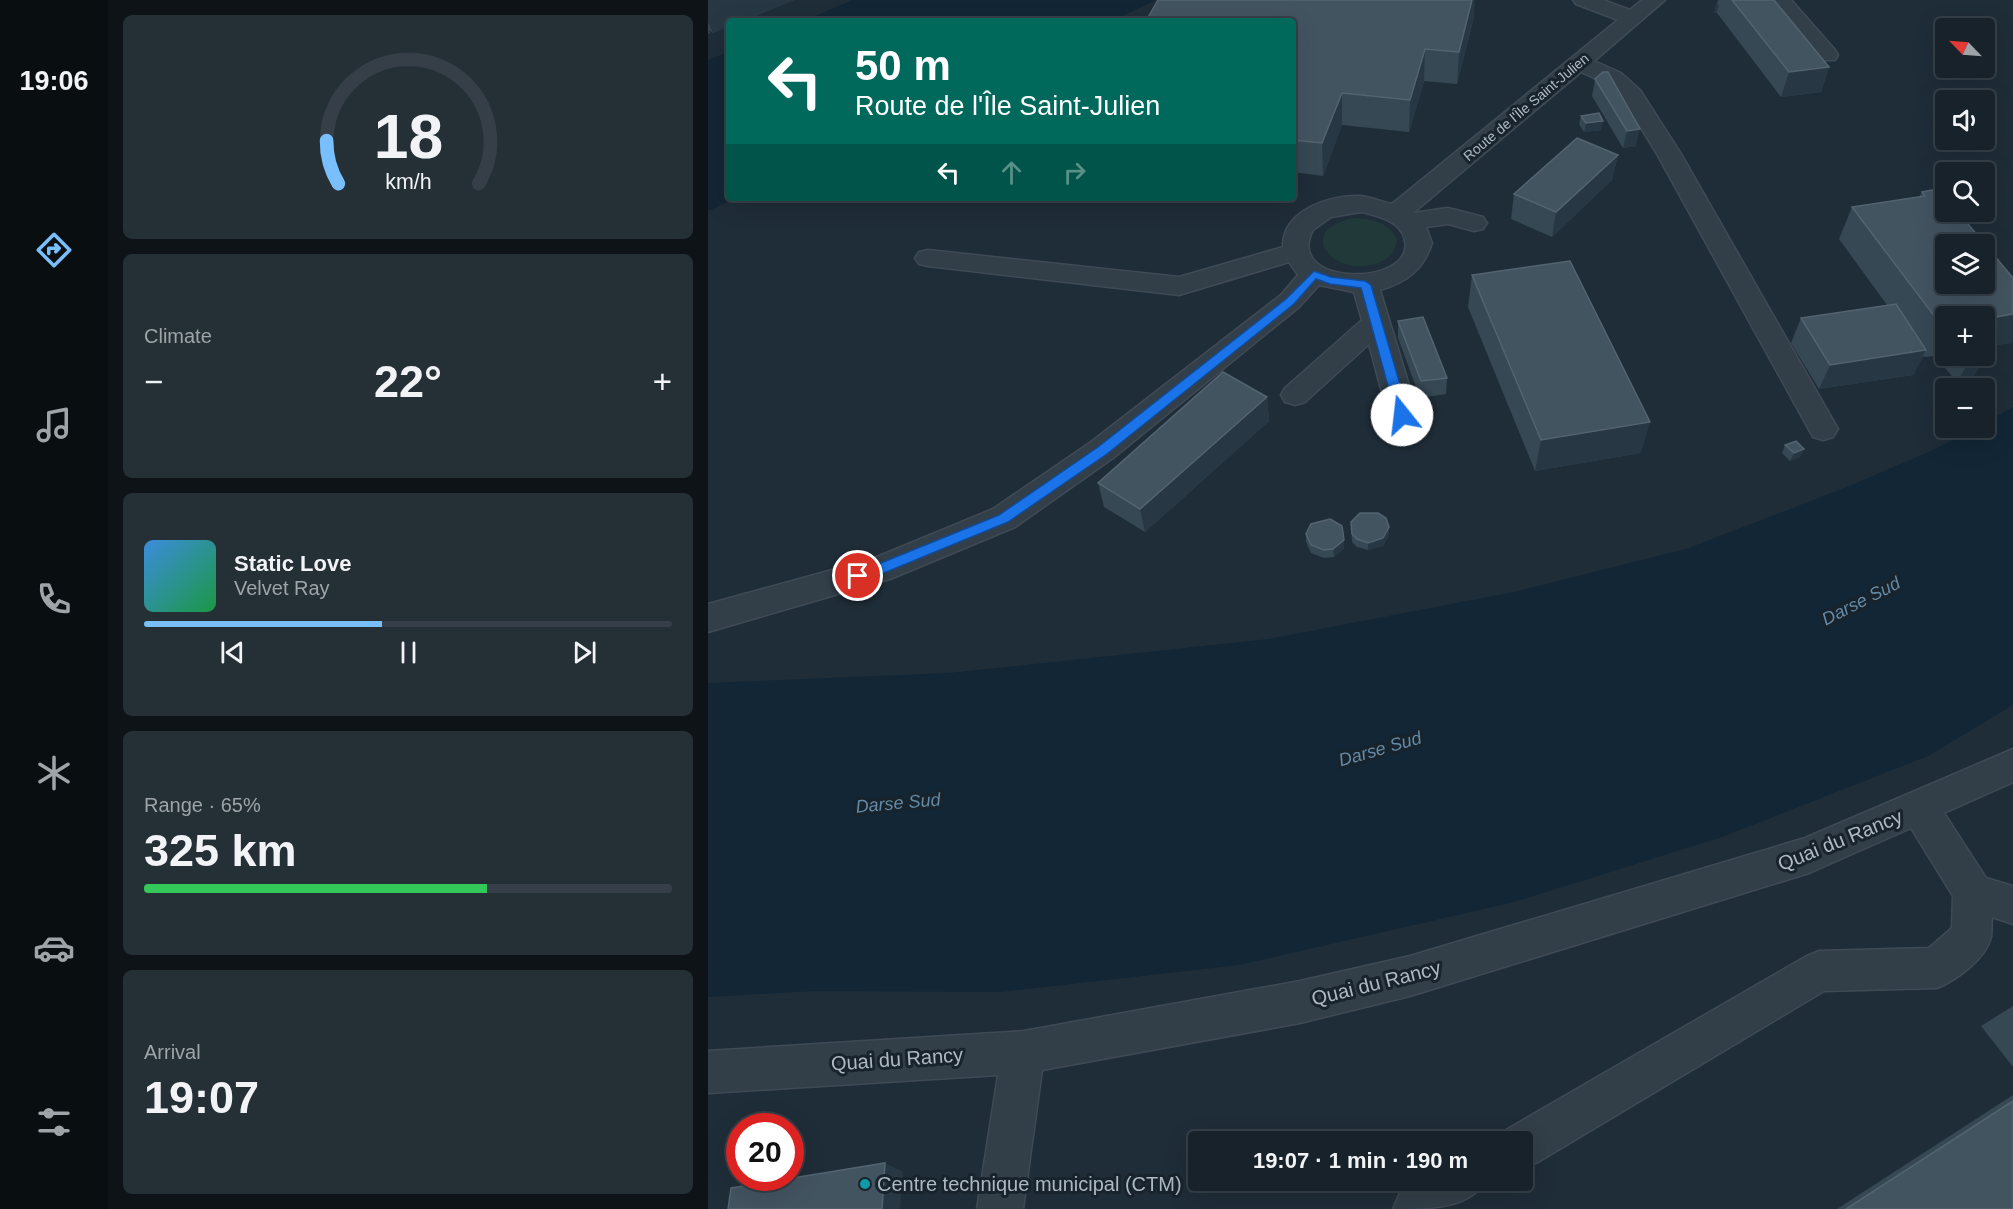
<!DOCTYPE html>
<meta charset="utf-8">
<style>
:root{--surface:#17222a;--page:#242f36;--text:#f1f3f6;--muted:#9ea4a8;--line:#363f47;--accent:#7abffd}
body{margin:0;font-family:Helvetica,sans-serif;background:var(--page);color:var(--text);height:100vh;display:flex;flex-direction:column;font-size:22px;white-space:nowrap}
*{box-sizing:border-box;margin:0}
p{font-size:20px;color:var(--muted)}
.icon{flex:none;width:33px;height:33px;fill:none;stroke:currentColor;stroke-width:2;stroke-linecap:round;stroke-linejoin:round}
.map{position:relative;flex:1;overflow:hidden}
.sheet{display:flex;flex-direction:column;gap:15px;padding:15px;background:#0d1317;width:600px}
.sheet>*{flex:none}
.hud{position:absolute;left:18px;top:18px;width:570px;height:183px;border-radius:6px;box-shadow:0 6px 24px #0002,0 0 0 2px var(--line);background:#00695c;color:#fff;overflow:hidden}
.needle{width:39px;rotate:295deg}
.fabs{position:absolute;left:1227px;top:18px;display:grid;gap:12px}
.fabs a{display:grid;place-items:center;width:60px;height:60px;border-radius:6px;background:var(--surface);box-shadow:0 6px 24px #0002,0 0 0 2px var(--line);font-size:30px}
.speed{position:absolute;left:18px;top:1113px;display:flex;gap:12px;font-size:30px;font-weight:700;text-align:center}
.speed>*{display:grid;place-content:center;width:78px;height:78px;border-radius:50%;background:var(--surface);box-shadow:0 6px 24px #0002,0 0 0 2px var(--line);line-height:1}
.speed .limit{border:9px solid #d22;background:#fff;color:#111}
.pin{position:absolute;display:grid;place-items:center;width:51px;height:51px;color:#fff;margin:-26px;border:3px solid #fff;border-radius:50%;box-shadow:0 2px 6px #0007}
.me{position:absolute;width:66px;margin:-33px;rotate:344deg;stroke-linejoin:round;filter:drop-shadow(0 0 4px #0008)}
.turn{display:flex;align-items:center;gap:21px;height:126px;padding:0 30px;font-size:27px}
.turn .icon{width:78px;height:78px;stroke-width:2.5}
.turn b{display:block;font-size:42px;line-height:51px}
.lanes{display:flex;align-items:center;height:57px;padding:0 30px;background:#0003;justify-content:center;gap:30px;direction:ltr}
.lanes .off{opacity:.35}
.big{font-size:45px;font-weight:800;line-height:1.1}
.sheet .widget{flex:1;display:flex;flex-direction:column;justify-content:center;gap:9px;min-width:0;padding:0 21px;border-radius:9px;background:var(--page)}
.sheet .dial{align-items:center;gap:0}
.dial svg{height:156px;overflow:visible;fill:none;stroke:var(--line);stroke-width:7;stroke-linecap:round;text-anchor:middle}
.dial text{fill:var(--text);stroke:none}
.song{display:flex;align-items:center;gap:18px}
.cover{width:72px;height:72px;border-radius:9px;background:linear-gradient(135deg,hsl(210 70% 55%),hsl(140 70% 35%))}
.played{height:6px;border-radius:3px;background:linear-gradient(90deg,var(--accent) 45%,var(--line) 45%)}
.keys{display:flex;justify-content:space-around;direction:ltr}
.heat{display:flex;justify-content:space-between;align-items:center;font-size:33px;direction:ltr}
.charge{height:9px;border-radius:4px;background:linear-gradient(90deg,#34c759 65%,var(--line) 0)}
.trip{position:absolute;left:480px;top:1131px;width:345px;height:60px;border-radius:6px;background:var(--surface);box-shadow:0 6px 24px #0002,0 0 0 2px var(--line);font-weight:800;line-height:60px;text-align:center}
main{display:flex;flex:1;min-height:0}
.menu{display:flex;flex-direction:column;width:108px;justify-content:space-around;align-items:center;background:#090e11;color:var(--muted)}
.menu .icon{width:42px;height:42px}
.menu .active{color:var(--accent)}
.menu b{font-size:27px;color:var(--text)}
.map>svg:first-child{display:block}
.green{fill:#213938}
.water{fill:#122635}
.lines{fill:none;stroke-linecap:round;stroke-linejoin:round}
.minor-casing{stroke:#3f4a55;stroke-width:3}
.minor{fill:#323e48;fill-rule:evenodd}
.wall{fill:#364854;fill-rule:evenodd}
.shaded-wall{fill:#273844}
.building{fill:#435461;stroke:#536470;stroke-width:1.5;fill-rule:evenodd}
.route{fill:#1a73e8;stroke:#114b97;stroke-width:1.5}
.culture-dot{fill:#0f9aa8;stroke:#18232c;stroke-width:2}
.labels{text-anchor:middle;stroke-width:6;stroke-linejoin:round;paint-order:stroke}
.far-street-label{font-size:14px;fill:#acb9c5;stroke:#18232c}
.water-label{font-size:18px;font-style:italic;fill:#638aa6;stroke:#18232c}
.near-street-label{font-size:20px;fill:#acb9c5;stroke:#18232c}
.near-poi-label{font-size:20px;fill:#acb9c5;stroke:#18232c;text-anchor:start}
</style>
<main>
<nav class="menu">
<b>19:06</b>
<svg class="icon active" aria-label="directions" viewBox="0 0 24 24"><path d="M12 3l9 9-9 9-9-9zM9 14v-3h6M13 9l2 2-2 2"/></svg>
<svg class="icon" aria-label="music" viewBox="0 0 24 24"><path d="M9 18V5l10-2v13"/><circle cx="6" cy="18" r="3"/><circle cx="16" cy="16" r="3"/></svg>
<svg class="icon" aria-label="phone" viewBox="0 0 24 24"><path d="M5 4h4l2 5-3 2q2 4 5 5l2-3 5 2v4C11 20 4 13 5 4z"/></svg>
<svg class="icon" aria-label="climate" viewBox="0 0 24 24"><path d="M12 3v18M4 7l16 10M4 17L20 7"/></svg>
<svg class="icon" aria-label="car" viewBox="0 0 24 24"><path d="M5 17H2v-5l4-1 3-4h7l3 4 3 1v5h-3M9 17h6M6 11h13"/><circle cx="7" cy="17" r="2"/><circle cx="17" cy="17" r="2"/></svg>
<svg class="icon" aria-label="filters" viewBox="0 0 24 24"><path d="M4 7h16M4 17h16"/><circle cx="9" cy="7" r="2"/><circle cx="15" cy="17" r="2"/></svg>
</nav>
<section class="sheet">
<div class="widget dial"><svg viewBox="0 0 100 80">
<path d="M14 69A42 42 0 1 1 86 69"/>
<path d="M14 69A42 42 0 0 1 8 47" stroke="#7abffd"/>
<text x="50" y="56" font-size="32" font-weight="700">18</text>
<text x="50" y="72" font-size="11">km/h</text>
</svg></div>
<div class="widget"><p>Climate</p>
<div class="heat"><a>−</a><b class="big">22°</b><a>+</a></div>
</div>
<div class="widget">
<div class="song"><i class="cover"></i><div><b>Static Love</b><p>Velvet Ray</p></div></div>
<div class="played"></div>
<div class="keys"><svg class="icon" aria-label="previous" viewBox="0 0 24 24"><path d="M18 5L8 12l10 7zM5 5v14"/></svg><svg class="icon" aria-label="pause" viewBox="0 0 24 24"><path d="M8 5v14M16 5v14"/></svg><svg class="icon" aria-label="next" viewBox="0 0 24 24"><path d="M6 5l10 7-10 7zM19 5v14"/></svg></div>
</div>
<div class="widget"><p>Range · 65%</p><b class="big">325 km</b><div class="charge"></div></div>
<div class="widget"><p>Arrival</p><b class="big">19:07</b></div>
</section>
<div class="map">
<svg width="1305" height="1209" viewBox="0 0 1305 1209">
<rect width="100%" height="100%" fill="#1f2d38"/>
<path class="green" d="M647,218C665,219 680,222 689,239C688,249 684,256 674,261C630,283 581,230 647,218Z"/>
<g class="water">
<polygon points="145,0 448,0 404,21 95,21"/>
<polygon points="21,52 21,198 28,198 0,211 0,60"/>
<polygon points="1305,407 1305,705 1220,756 1014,837 806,902 531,965 293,992 105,991 0,997 0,683 241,673 561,639 806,592 981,548 1139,487 1225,450 1268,428 1276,428 1277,423"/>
</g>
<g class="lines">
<defs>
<g id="minor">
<path d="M865,0H895L922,10L934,0H957L886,61L913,73L932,90L973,154L1130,429L1125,437L1115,440L1105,437L949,154L912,94L897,83L873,72L705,213L740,208L775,217L779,223L775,229L766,231L740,224L718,227L724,243C715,270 699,282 672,290L710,415L705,422L695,426L685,422L680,415L661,344L597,402L587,405L577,402L573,395L577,388L654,320L646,292L611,285L591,307L405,458L307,527L182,579L0,632V604L164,559L285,509L383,442L573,295L590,275L581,262L471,295L220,266L211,264L207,258L211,252L220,250L471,277L575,247C574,210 622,195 652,196C663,197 674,202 684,204L910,20L868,4ZM653,212C670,216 694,221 697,241C706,287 575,287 605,230L623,217Z"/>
<polygon points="1062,0 1083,0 1127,50 1130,55 1127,60 1111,60"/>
<path d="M1305,749V782L1236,813L1278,878L1305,886V924L1284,917C1283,924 1284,931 1283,937C1278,959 1248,980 1229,988L1116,991L830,1162L814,1168V1142H794L798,1130L1097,957L1111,951L1221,948L1244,928L1245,896L1203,828L1101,873L702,996L592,1023L334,1070L315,1209H269L290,1075L0,1093V1051L316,1031L592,981L702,956L1097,838Z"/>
<path d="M713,1180H778C762,1209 721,1209 685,1209L692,1193Z"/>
</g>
</defs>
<use href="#minor" class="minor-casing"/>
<use href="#minor" class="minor"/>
</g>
<g class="wall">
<polygon points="0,0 86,0 35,21 21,21 5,33 1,30 2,33 0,34"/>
<polygon points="1010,0 1066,0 1121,67 1113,92 1073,97 1009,13 1006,13"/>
<polygon points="766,17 749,84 716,81 701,132 634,125 615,176 585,172 585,21"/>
<polygon points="887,79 928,146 915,148 884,96"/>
<polygon points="873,116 893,130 876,132 871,124"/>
<polygon points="910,155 904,180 844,237 803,219 806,194"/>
<path d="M1229,189L1283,346L1266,376L1249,382L1227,356L1216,357L1215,356L1205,375L1111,389L1083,343L1093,318L1179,305L1131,239L1144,207L1211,197L1214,192ZM1238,316L1276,356H1238Z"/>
<polygon points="764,275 933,453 827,471 760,307"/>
<polygon points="690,321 739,378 738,394 712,398 690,338"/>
<polygon points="559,397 561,421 437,532 396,507 390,483"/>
<polygon points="1077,445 1092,457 1082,461 1074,453"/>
<polygon points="643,522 681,535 675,546 660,550 649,547 644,542"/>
<polygon points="598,534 636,540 636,548 626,557 616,558 603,553 598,542"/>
<polygon points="1305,1006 1305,1067 1273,1026"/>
<polygon points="1305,1095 1305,1209 1129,1209"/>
</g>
<g class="shaded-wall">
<polygon points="0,0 86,0 35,21 21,21 21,27 5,33 0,22"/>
<polygon points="764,0 767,0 766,17 749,84 751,52"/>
<polygon points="1011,4 1009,13 1006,13 1008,5"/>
<polygon points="717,49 716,81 701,132 702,100"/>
<polygon points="1121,67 1113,92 1073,97 1081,72"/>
<polygon points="634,93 634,125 615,176 614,143"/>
<polygon points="895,121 893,130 876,132 878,123"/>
<polygon points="932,129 928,146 915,148 919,131"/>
<polygon points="910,155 904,180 844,237 848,212"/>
<polygon points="1305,314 1305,343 1283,346 1266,376 1249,382 1264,356 1276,356 1276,319"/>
<polygon points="1218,350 1205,375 1111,389 1122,365"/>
<polygon points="559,397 561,421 437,532 432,509"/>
<polygon points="942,422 933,453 827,471 833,440"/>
<polygon points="1096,449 1092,457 1082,461 1086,453"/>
<polygon points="681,527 681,535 675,546 660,550 660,543"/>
<polygon points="636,540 636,548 626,557 625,549"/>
<polygon points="177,1163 195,1172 192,1209 174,1209"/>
</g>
<g class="building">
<polygon points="450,0 764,0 751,52 717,49 702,100 634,93 614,143 585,140 585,21 438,21"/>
<polygon points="1024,0 1066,0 1121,67 1081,72"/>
<polygon points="411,19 438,21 410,21"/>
<polygon points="895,72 900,72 932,129 919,131 887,79"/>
<polygon points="891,113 895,121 878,123 873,116"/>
<polygon points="869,138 910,155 848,212 806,194"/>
<path d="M1229,189L1238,196V212H1250L1305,278V314L1276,319V316H1238V325H1233L1144,207L1217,196L1214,192ZM1238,244H1276V284H1238Z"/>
<polygon points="862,261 942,422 833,440 764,275"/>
<polygon points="1188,304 1218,350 1122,365 1093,318"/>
<polygon points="715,317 739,378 713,381 690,321"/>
<polygon points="1276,336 1285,344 1276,347"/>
<polygon points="515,372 559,397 432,509 390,483"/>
<polygon points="1088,441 1096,449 1086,453 1077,445"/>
<polygon points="652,513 670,513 678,518 681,527 675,538 660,543 649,539 644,534 643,522"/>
<polygon points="622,519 634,526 636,540 625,549 616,550 603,545 598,534 603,524"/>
<polygon points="1305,1101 1305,1209 1138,1209"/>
<polygon points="177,1163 174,1209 20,1209 23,1188"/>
</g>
<polygon class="route" points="606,271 623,277 657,281 663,285 701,415 699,418 694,419 688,415 653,288 622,284 608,279 586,304 399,454 300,522 176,573 150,581 145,580 145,572 168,565 291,515 390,447 578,299"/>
<circle class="culture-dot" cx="157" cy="1184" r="6"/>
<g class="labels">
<g class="far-street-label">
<text transform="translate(818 107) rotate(-40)" y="5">Route de l'Île Saint-Julien</text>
</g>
<g class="water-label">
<text transform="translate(1153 601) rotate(-27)" y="6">Darse Sud</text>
<text transform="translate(672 749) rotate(-16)" y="6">Darse Sud</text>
<text transform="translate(190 803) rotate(-5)" y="6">Darse Sud</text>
</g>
<g class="near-street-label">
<text transform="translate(1132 840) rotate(-22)" y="7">Quai du Rancy</text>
<text transform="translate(668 983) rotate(-14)" y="7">Quai du Rancy</text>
<text transform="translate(189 1059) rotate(-4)" y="7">Quai du Rancy</text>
</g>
<g class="near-poi-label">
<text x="169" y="1191">Centre technique municipal (CTM)</text>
</g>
</g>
</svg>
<div class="fabs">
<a><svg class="needle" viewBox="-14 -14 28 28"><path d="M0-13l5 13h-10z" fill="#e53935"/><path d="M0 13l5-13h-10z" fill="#9ea4a8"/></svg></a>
<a><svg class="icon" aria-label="sound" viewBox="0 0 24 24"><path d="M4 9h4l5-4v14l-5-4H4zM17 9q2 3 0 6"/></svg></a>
<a><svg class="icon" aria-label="search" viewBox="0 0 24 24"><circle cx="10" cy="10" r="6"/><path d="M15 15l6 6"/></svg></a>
<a><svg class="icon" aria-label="layers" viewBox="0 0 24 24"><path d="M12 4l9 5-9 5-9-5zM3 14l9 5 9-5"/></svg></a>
<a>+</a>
<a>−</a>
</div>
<div class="speed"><div class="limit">20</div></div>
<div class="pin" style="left:150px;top:576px;background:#d93025"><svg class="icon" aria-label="arrive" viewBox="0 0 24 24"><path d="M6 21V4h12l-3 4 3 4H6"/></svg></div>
<svg class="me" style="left:694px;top:415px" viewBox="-20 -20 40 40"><circle r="19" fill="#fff"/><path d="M0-13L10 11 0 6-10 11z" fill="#1a73e8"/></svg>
<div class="trip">19:07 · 1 min · 190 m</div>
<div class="hud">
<div class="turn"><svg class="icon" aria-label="left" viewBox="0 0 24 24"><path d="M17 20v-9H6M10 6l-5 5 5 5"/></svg><div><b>50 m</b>Route de l'Île Saint-Julien</div></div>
<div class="lanes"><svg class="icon" aria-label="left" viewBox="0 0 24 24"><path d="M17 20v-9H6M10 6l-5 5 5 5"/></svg><svg class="icon off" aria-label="ahead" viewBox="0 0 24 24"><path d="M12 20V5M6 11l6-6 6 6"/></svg><svg class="icon off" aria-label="right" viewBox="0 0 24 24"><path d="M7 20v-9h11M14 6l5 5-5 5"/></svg></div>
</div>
</div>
</main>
